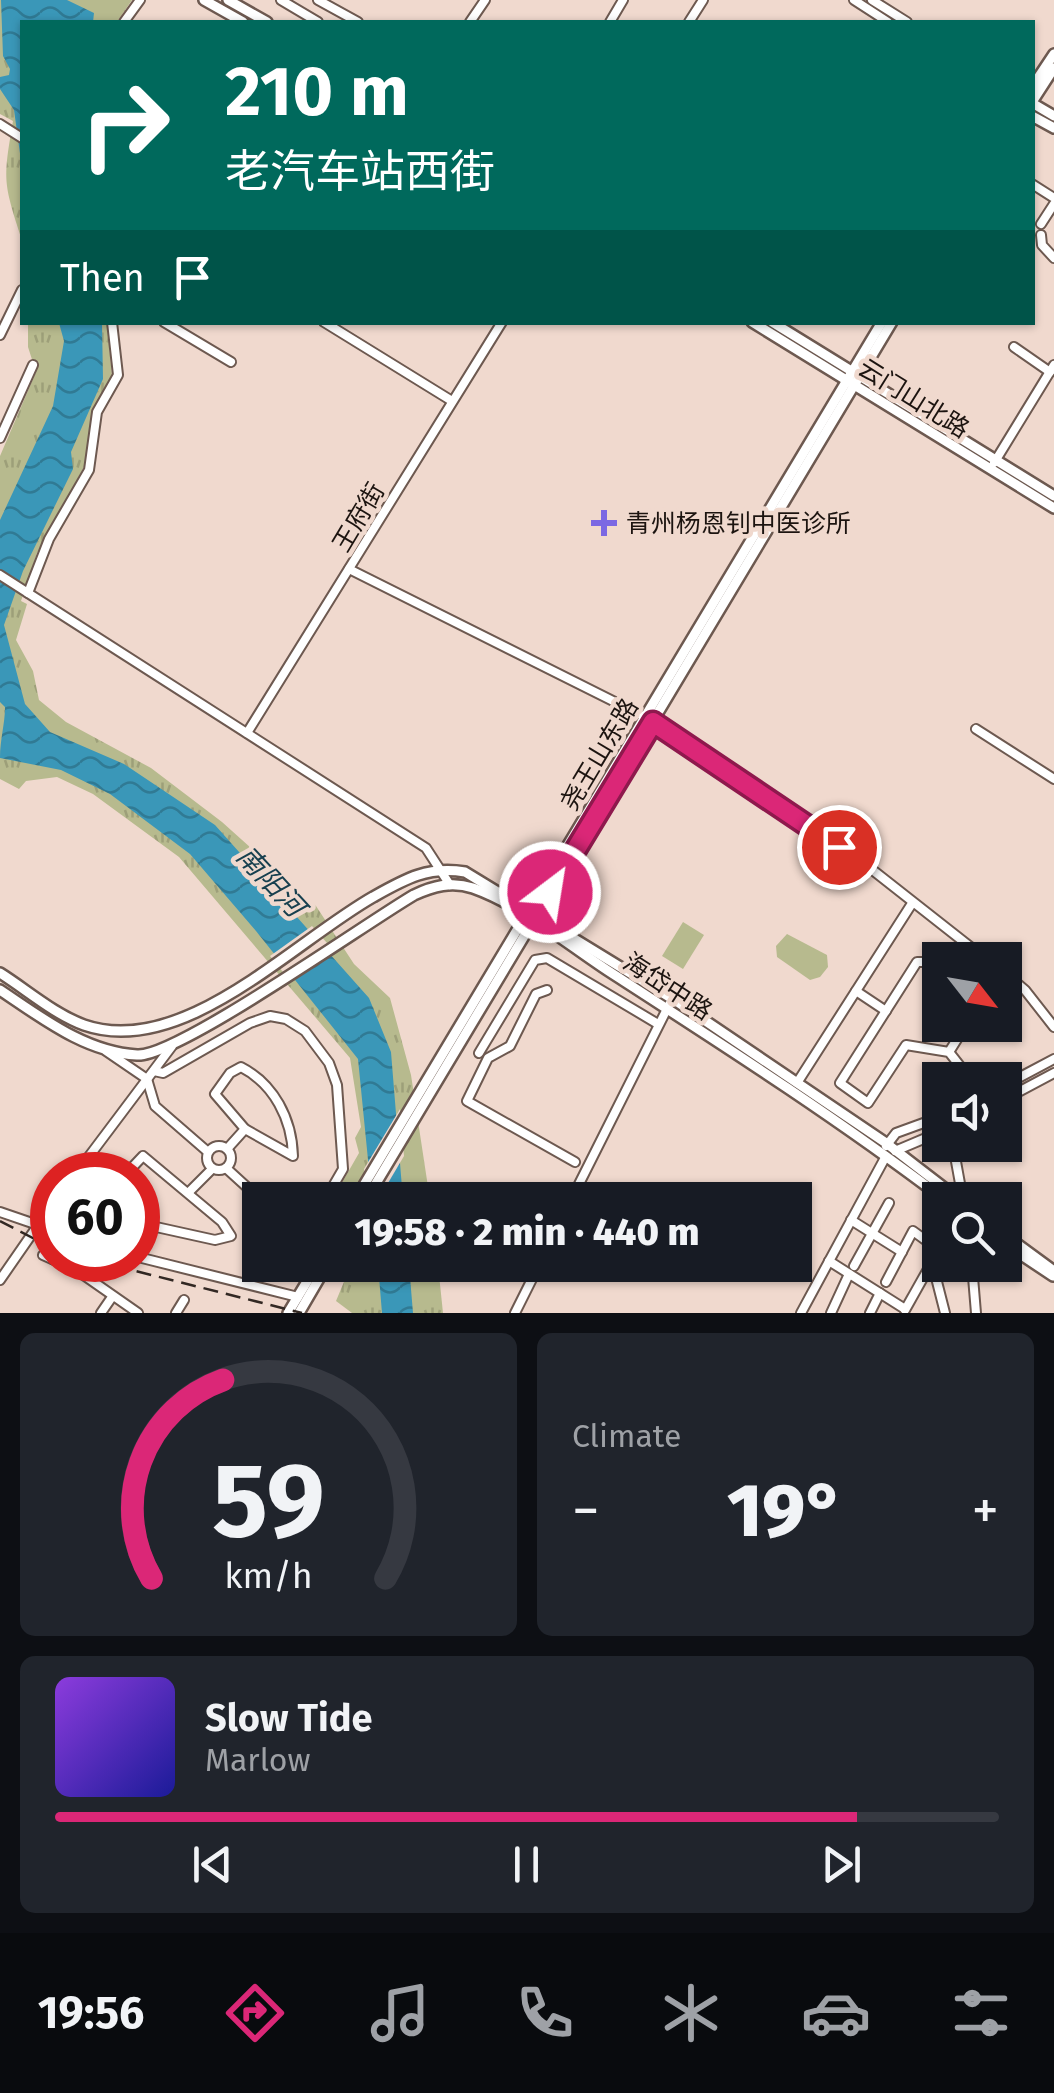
<!DOCTYPE html>
<meta charset="utf-8">
<style>
:root{--surface:#171b24;--page:#20242c;--text:#f1f3f6;--muted:#9ea1a6;--line:#363941;--accent:#db2777}
body{margin:0;font-family:"Fira Sans","Noto Sans SC",sans-serif;background:var(--page);color:var(--text);height:100vh;display:flex;flex-direction:column;font-size:38px;white-space:nowrap}
*{box-sizing:border-box;margin:0}
p{font-size:32px;color:var(--muted)}
.icon{flex:none;width:55px;height:55px;fill:none;stroke:currentColor;stroke-width:2;stroke-linecap:round;stroke-linejoin:round}
.map{position:relative;height:1313px;overflow:hidden}
.panel{display:flex;flex-direction:column;gap:20px;padding:20px;background:#0d0f14;flex:1}
.panel>*{flex:none}
.guide{position:absolute;left:20px;top:20px;width:1015px;height:305px;border-radius:0px;box-shadow:0 2px 8px #0004;background:#00695c;color:#fff;overflow:hidden}
.needle{width:65px;rotate:121deg}
.fabs{position:absolute;left:922px;top:942px;display:grid;gap:20px}
.fabs a{display:grid;place-items:center;width:100px;height:100px;border-radius:0px;background:var(--surface);box-shadow:0 2px 8px #0004;font-size:50px}
.speed{position:absolute;left:30px;top:1152px;display:flex;gap:20px;font-size:50px;font-weight:700;text-align:center}
.speed>*{display:grid;place-content:center;width:130px;height:130px;border-radius:50%;background:var(--surface);box-shadow:0 2px 8px #0004;line-height:1}
.speed .limit{border:15px solid #d22;background:#fff;color:#111}
.pin{position:absolute;display:grid;place-items:center;width:85px;height:85px;color:#fff;margin:-42px;border:5px solid #fff;border-radius:50%;box-shadow:0 2px 10px #0007}
.me{position:absolute;width:110px;margin:-55px;rotate:31deg;stroke-linejoin:round;filter:drop-shadow(0 0 8px #0008)}
.turn{display:flex;align-items:center;gap:35px;height:210px;padding:0 40px;font-size:45px}
.turn .icon{width:130px;height:130px;stroke-width:2.5}
.turn b{display:block;font-size:70px;line-height:85px}
.then{display:flex;align-items:center;height:95px;padding:0 40px;background:#0003;gap:20px;font-size:38px}
.big{font-size:75px;font-weight:800;line-height:1.1}
.panel .widget{flex:1;display:flex;flex-direction:column;justify-content:center;gap:15px;min-width:0;padding:0 35px;border-radius:15px;background:var(--page)}
.panel .dial{align-items:center;gap:0}
.dial svg{height:260px;overflow:visible;fill:none;stroke:var(--line);stroke-width:7;stroke-linecap:round;text-anchor:middle}
.dial text{fill:var(--text);stroke:none}
.song{display:flex;align-items:center;gap:30px}
.cover{width:120px;height:120px;border-radius:15px;background:linear-gradient(135deg,hsl(270 70% 55%),hsl(240 70% 35%))}
.played{height:10px;border-radius:5px;background:linear-gradient(90deg,var(--accent) 85%,var(--line) 85%)}
.keys{display:flex;justify-content:space-around;direction:ltr}
.heat{display:flex;justify-content:space-between;align-items:center;font-size:55px;direction:ltr}
.panel .tiles{flex:1;display:grid;gap:20px;grid-template-columns:1fr 1fr}
.widget:last-child{grid-column:span 2}
.trip{position:absolute;left:242px;top:1182px;width:570px;height:100px;border-radius:0px;background:var(--surface);box-shadow:0 2px 8px #0004;font-weight:800;line-height:100px;text-align:center}
.tab-bar{display:flex;height:160px;justify-content:space-around;align-items:center;background:#090b0e;color:var(--muted)}
.tab-bar .icon{width:70px;height:70px}
.tab-bar .selected{color:var(--accent)}
.tab-bar b{font-size:45px;color:var(--text)}
.map>svg:first-child{display:block}
.green{fill:#b7ba8e}
.park{fill:url(#park-tufts)}
.water{fill:url(#water-waves)}
.pier{fill:#f0d9ce}
.lines{fill:none;stroke-linecap:round;stroke-linejoin:round}
.minor-casing{stroke:#6d5950;stroke-width:12}
.major-casing{stroke:#6d5950;stroke-width:14}
.minor{stroke:#fff;stroke-width:8}
.major{stroke:#fff;stroke-width:9}
.rail{stroke:#322823;stroke-width:2.5;stroke-dasharray:15 8;stroke-linecap:butt}
.route-casing{stroke:#8e194d;stroke-width:25}
.route{stroke:#db2777;stroke-width:18}
.poi-dot{fill:#7b68e3;stroke:#f0d9ce;stroke-width:4}
.labels{text-anchor:middle;stroke-width:9;stroke-linejoin:round;paint-order:stroke}
.street-label{font-size:25px;fill:#1c1410;stroke:#f0d9ce}
.poi-label{font-size:25px;fill:#1c1410;stroke:#f0d9ce;text-anchor:start}
.water-label{font-size:28px;font-style:italic;fill:#18404f;stroke:#f0d9ce}
</style>
<div class="map">
<svg width="1054" height="1313" viewBox="0 0 1054 1313">
<defs>
<pattern id="park-tufts" width="24" height="20" patternUnits="userSpaceOnUse" patternTransform="scale(2.5)"><rect width="24" height="20" fill="#b7ba8e"/><path d="M3 7l-1-3M5 7V3M7 7l1-3M15 17l-1-3M17 17v-4M19 17l1-3" fill="none" stroke="#9d9f79"/></pattern>
<pattern id="water-waves" width="16" height="10" patternUnits="userSpaceOnUse" patternTransform="scale(2.5)"><rect width="16" height="10" fill="#3a97b8"/><path d="M0 5q4-4 8 0t8 0" fill="none" stroke="#307a94"/></pattern>
</defs>
<rect width="100%" height="100%" fill="#f0d9ce"/>
<g class="green">
<polygon points="683,922 704,935 683,969 662,956"/>
<polygon points="787,934 827,955 828,967 820,977 810,980 777,957 776,946"/>
</g>
<g class="park">
<path d="M0,0H132L117,22H22V240C3,182 3,180 13,121L0,114Z"/>
<polygon points="28,323 107,323 112,376 91,417 85,465 37,553 21,601 27,604 16,640 33,671 39,700 66,722 151,768 222,822 316,906 354,964 390,998 411,1075 430,1200 332,1200 359,1153 355,1138 361,1127 350,1058 179,857 93,794 57,777 26,781 19,789 0,779 0,456 36,372 28,347"/>
<polygon points="351,1265 438,1265 443,1313 352,1313 336,1301"/>
</g>
<g class="water">
<polygon points="1,0 67,0 94,13 93,22 22,22 22,168 14,110 0,89 0,77 9,75 10,69 3,56"/>
<path d="M59,323H102L103,379L71,452L73,469L23,571L4,625L25,704L50,732L124,764L215,825L369,998L391,1052L403,1200H372L358,1059L256,931L190,854L110,794L61,770L0,758C0,739 5,724 5,707L0,702V520L53,406L64,341Z"/>
<polygon points="378,1265 409,1265 413,1313 382,1313"/>
</g>
<g class="pier">
<polygon points="312,926 335,952 291,982 270,956"/>
<polygon points="400,1109 404,1156 378,1200 367,1200 364,1169"/>
</g>
<g class="lines">
<defs>
<g id="minor">
<polyline points="281,0 318,22"/>
<polyline points="318,0 358,22"/>
<polyline points="854,0 888,22"/>
<polyline points="872,0 907,22"/>
<polyline points="124,22 140,0"/>
<polyline points="470,22 485,0"/>
<polyline points="610,22 623,0"/>
<polyline points="689,22 703,0"/>
<polyline points="0,124 22,138"/>
<polyline points="1032,184 1054,198"/>
<polyline points="1041,224 1054,204"/>
<polyline points="1041,235 1042,245 1054,258"/>
<polyline points="164,322 231,362"/>
<polyline points="324,322 452,401"/>
<polyline points="0,335 22,290"/>
<polyline points="1014,347 1050,372"/>
<polyline points="0,438 33,365"/>
<polyline points="994,463 1054,365"/>
<polyline points="349,569 645,717 870,868 987,960"/>
<polyline points="0,575 426,848 450,885"/>
<polyline points="28,593 49,539 89,470 97,412 118,375 112,322"/>
<polyline points="976,729 1054,779"/>
<polyline points="247,733 502,322"/>
<polyline points="940,968 930,962 917,962 840,1083 868,1103 906,1045 949,1052 960,1066"/>
<polyline points="1005,973 1025,990 1054,1027"/>
<polyline points="547,990 536,994 510,1046 488,1058 467,1101 575,1162"/>
<polyline points="856,991 886,1011"/>
<polyline points="106,1051 147,1079 155,1106 208,1152"/>
<polyline points="949,1052 966,1025"/>
<polyline points="479,1053 535,960 547,958 658,1024"/>
<path d="M241,1067C274,1084 292,1119 293,1156L245,1129L215,1094L230,1073Z"/>
<polyline points="154,1071 163,1073 250,1023 270,1016 286,1019 305,1031 329,1063 337,1085 343,1169 325,1200"/>
<polyline points="797,1083 911,905"/>
<polyline points="1005,1085 1054,1059"/>
<polyline points="1005,1099 1054,1073"/>
<polyline points="953,1145 963,1200"/>
<circle cx="219" cy="1158" r="12"/>
<polyline points="886,1146 896,1133 940,1117"/>
<polyline points="227,1149 245,1129"/>
<polyline points="895,1151 940,1132"/>
<polyline points="226,1168 261,1200"/>
<polyline points="75,1175 172,1046"/>
<polyline points="125,1175 143,1156 222,1222 231,1236 215,1240 138,1223"/>
<polyline points="189,1192 212,1169"/>
<polyline points="571,1200 672,999"/>
<polyline points="0,1212 38,1225"/>
<polyline points="851,1220 902,1252"/>
<polyline points="43,1255 52,1259"/>
<polyline points="138,1257 298,1297"/>
<polyline points="54,1260 75,1269 138,1313"/>
<polyline points="829,1261 905,1309"/>
<polyline points="972,1265 976,1313"/>
<polyline points="854,1266 889,1203"/>
<polyline points="0,1280 52,1205"/>
<polyline points="886,1282 913,1231 935,1247 932,1262 945,1313"/>
<polyline points="905,1310 932,1262"/>
<polyline points="101,1313 112,1297"/>
<polyline points="176,1313 184,1300"/>
<polyline points="515,1313 539,1265"/>
<polyline points="801,1313 886,1156"/>
<polyline points="831,1313 849,1274"/>
<polyline points="870,1313 880,1293"/>
</g>
<g id="major">
<polyline points="204,0 243,22"/>
<polyline points="228,0 267,22"/>
<polyline points="1032,87 1054,54"/>
<polyline points="1032,102 1054,68"/>
<polyline points="1032,103 1054,116"/>
<polyline points="1032,116 1054,128"/>
<polyline points="752,322 1054,508"/>
<polyline points="772,322 1054,496"/>
<path d="M0,973C27,990 54,1014 84,1025C182,1059 292,943 373,897C405,879 427,866 465,872L679,1003L886,1143L960,1200"/>
<path d="M0,990C42,1018 85,1052 137,1055C176,1058 366,923 414,895C433,886 452,881 473,888C521,905 567,944 610,972C723,1045 837,1118 945,1200"/>
<polyline points="355,1200 882,322"/>
<polyline points="366,1200 892,322"/>
<polyline points="1005,1235 1054,1271"/>
<polyline points="1005,1244 1053,1276"/>
<polyline points="288,1313 317,1265"/>
<polyline points="299,1313 327,1265"/>
</g>
</defs>
<use href="#minor" class="minor-casing"/>
<use href="#major" class="major-casing"/>
<use href="#minor" class="minor"/>
<use href="#major" class="major"/>
<g class="rail">
<polyline points="0,1221 52,1248"/>
<polyline points="92,1260 302,1313"/>
</g>
</g>
<g class="lines">
<defs>
<polyline id="route" points="550,892 653,722 839,847"/>
</defs>
<use href="#route" class="route-casing"/>
<use href="#route" class="route"/>
</g>
<path class="poi-dot" d="M599 508h10v10h10v10h-10v10h-10v-10h-10v-10h10z"/>
<g class="labels">
<g class="street-label">
<text transform="translate(914 398) rotate(32)" y="9">云门山北路</text>
<text transform="translate(358 517) rotate(-59)" y="9">王府街</text>
<text transform="translate(599 754) rotate(-59)" y="9">尧王山东路</text>
<text transform="translate(668 986) rotate(33)" y="9">海岱中路</text>
</g>
<g class="poi-label">
<text x="626" y="532">青州杨恩钊中医诊所</text>
</g>
<g class="water-label">
<text transform="translate(271 881) rotate(47)" y="10">南阳河</text>
</g>
</g>
</svg>
<div class="fabs">
<a><svg class="needle" viewBox="-14 -14 28 28"><path d="M0-13l5 13h-10z" fill="#e53935"/><path d="M0 13l5-13h-10z" fill="#9ea1a6"/></svg></a>
<a><svg class="icon" aria-label="sound" viewBox="0 0 24 24"><path d="M4 9h4l5-4v14l-5-4H4zM17 9q2 3 0 6"/></svg></a>
<a><svg class="icon" aria-label="search" viewBox="0 0 24 24"><circle cx="10" cy="10" r="6"/><path d="M15 15l6 6"/></svg></a>
</div>
<div class="speed"><div class="limit">60</div></div>
<div class="pin" style="left:839px;top:847px;background:#d93025"><svg class="icon" aria-label="arrive" viewBox="0 0 24 24"><path d="M6 21V4h12l-3 4 3 4H6"/></svg></div>
<svg class="me" style="left:550px;top:892px" viewBox="-20 -20 40 40"><circle r="17" fill="#db2777" stroke="#fff" stroke-width="3"/><path d="M0-11L8 9 0 5-8 9z" fill="#fff"/></svg>
<div class="trip">19:58 · 2 min · 440 m</div>
<div class="guide">
<div class="turn"><svg class="icon" aria-label="right" viewBox="0 0 24 24"><path d="M7 20v-9h11M14 6l5 5-5 5"/></svg><div><b>210 m</b>老汽车站西街</div></div>
<div class="then">Then<svg class="icon" aria-label="arrive" viewBox="0 0 24 24"><path d="M6 21V4h12l-3 4 3 4H6"/></svg></div>
</div>
</div>
<section class="panel">
<div class="tiles">
<div class="widget dial"><svg viewBox="0 0 100 80">
<path d="M14 69A42 42 0 1 1 86 69"/>
<path d="M14 69A42 42 0 0 1 36 8" stroke="#db2777"/>
<text x="50" y="56" font-size="32" font-weight="700">59</text>
<text x="50" y="72" font-size="11">km/h</text>
</svg></div>
<div class="widget"><p>Climate</p>
<div class="heat"><a>−</a><b class="big">19°</b><a>+</a></div>
</div>
<div class="widget">
<div class="song"><i class="cover"></i><div><b>Slow Tide</b><p>Marlow</p></div></div>
<div class="played"></div>
<div class="keys"><svg class="icon" aria-label="previous" viewBox="0 0 24 24"><path d="M18 5L8 12l10 7zM5 5v14"/></svg><svg class="icon" aria-label="pause" viewBox="0 0 24 24"><path d="M8 5v14M16 5v14"/></svg><svg class="icon" aria-label="next" viewBox="0 0 24 24"><path d="M6 5l10 7-10 7zM19 5v14"/></svg></div>
</div>
</div>
</section>
<nav class="tab-bar">
<b>19:56</b>
<svg class="icon selected" aria-label="directions" viewBox="0 0 24 24"><path d="M12 3l9 9-9 9-9-9zM9 14v-3h6M13 9l2 2-2 2"/></svg>
<svg class="icon" aria-label="music" viewBox="0 0 24 24"><path d="M9 18V5l10-2v13"/><circle cx="6" cy="18" r="3"/><circle cx="16" cy="16" r="3"/></svg>
<svg class="icon" aria-label="phone" viewBox="0 0 24 24"><path d="M5 4h4l2 5-3 2q2 4 5 5l2-3 5 2v4C11 20 4 13 5 4z"/></svg>
<svg class="icon" aria-label="climate" viewBox="0 0 24 24"><path d="M12 3v18M4 7l16 10M4 17L20 7"/></svg>
<svg class="icon" aria-label="car" viewBox="0 0 24 24"><path d="M5 17H2v-5l4-1 3-4h7l3 4 3 1v5h-3M9 17h6M6 11h13"/><circle cx="7" cy="17" r="2"/><circle cx="17" cy="17" r="2"/></svg>
<svg class="icon" aria-label="filters" viewBox="0 0 24 24"><path d="M4 7h16M4 17h16"/><circle cx="9" cy="7" r="2"/><circle cx="15" cy="17" r="2"/></svg>
</nav>
